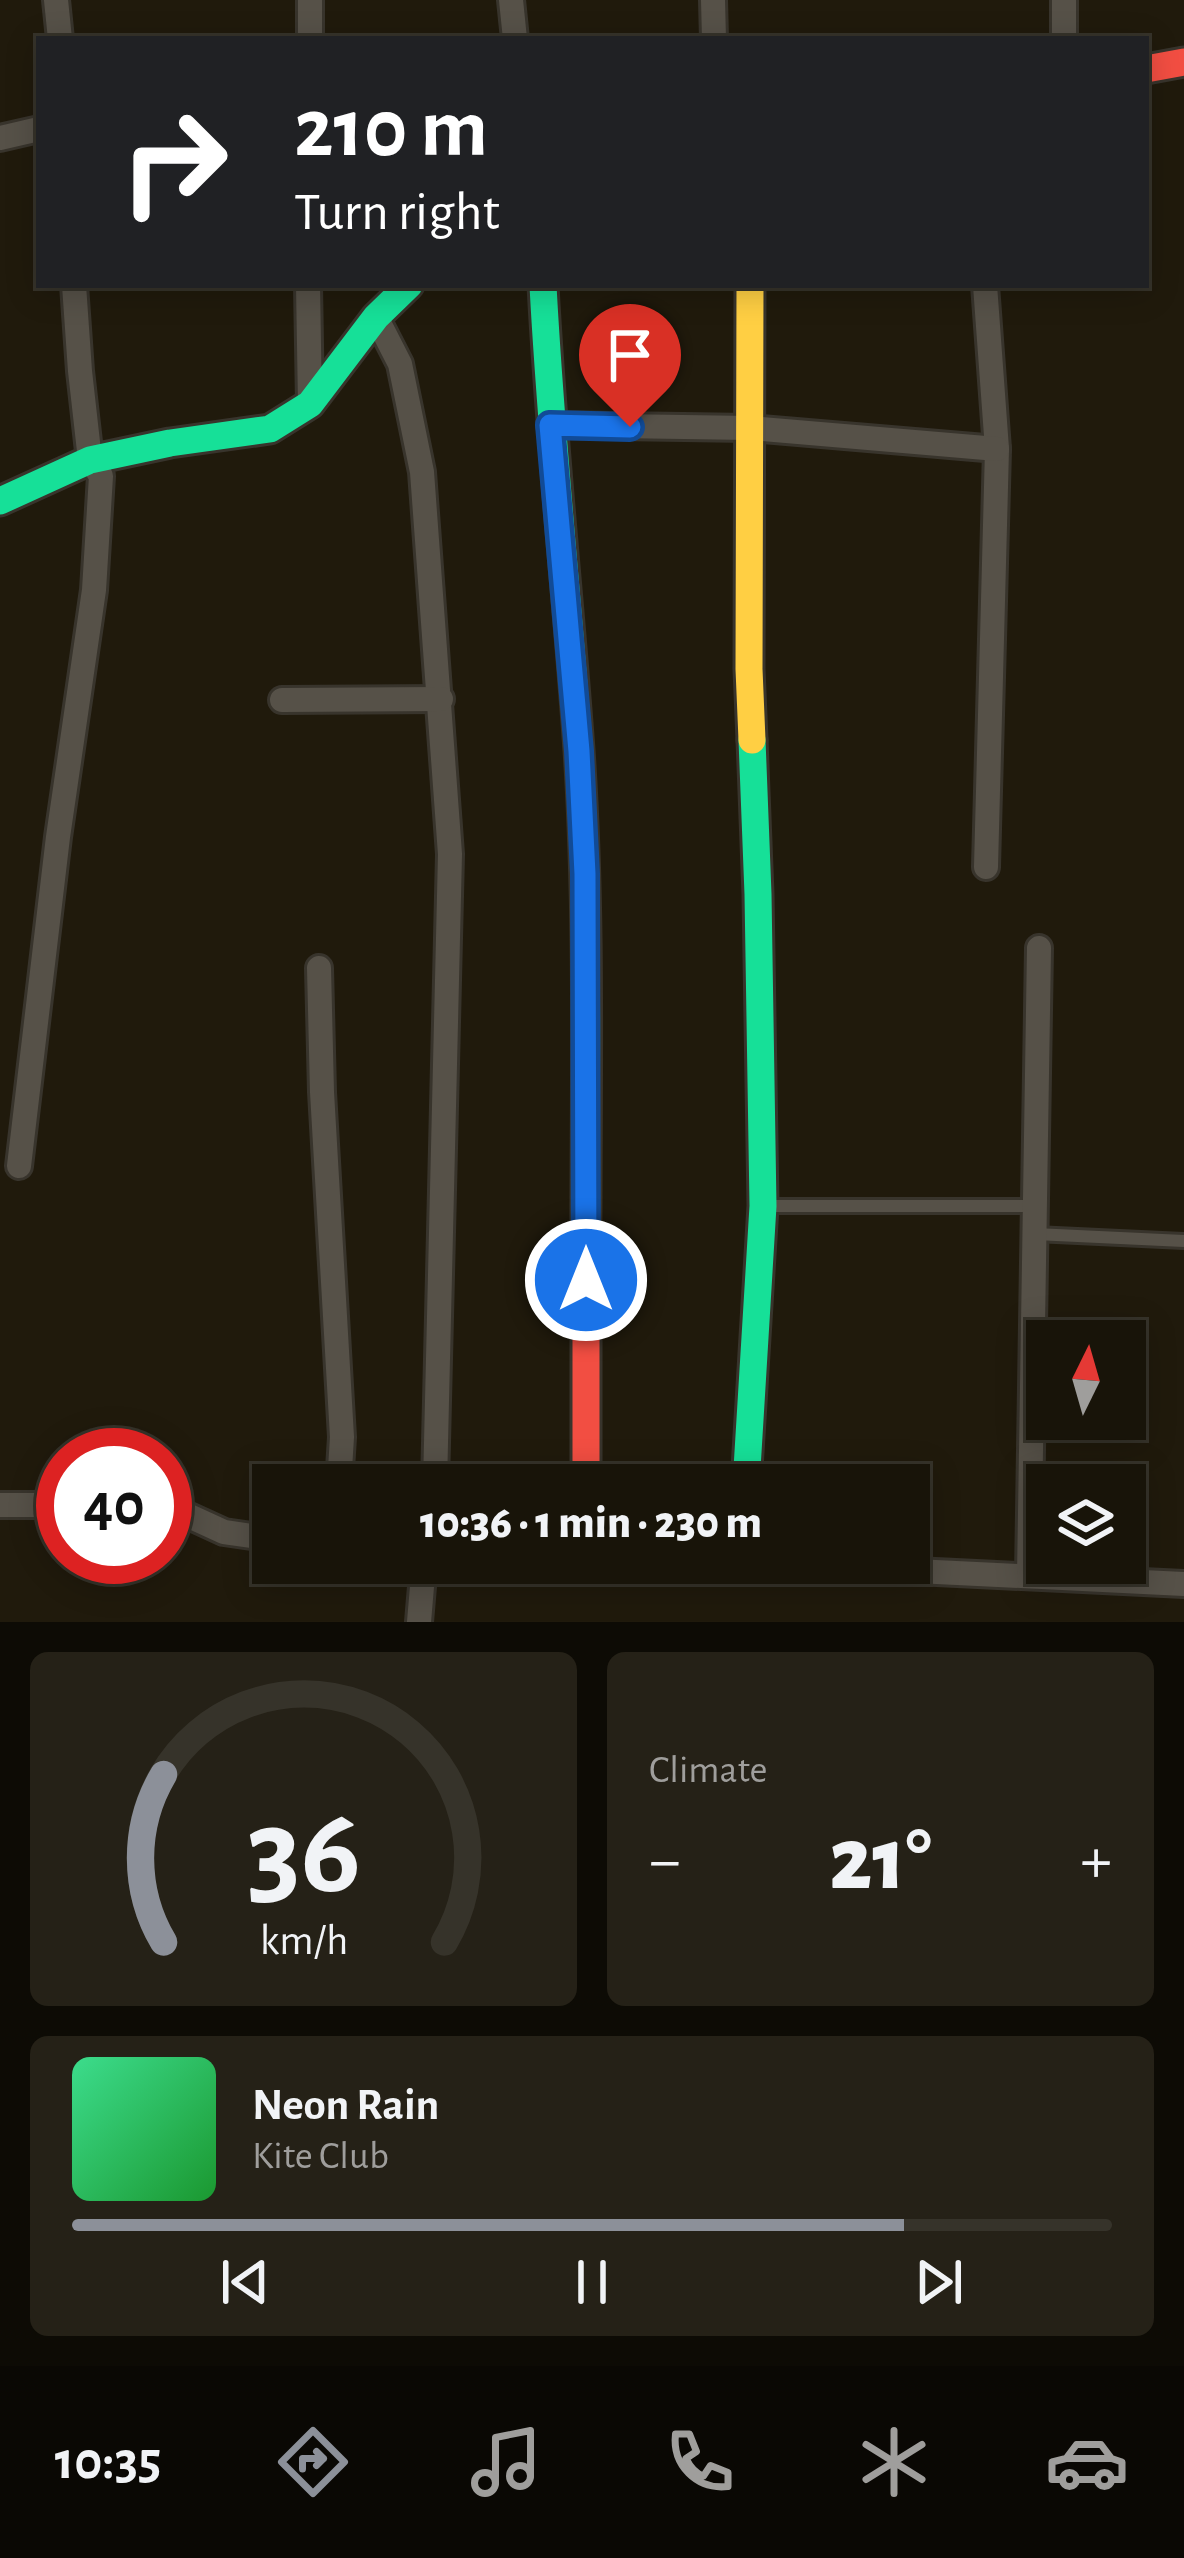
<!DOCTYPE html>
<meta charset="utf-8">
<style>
:root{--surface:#181409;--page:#252117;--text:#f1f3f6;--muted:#9f9e9c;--line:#36332a;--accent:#8c9099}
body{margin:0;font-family:"Alegreya Sans",sans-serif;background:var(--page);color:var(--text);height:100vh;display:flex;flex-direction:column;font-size:45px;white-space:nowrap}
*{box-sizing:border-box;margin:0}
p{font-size:39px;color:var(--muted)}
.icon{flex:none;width:66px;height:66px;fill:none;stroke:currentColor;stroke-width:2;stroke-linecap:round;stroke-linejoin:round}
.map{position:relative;height:1622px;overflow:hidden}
.panel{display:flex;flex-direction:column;gap:30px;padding:30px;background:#0d0b05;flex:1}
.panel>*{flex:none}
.guide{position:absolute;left:36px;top:36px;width:1113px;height:252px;border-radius:0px;box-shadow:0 6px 30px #0003,0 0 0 3px var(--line);background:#202124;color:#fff;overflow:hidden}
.needle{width:78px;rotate:5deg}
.buttons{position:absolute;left:1026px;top:1320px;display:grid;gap:24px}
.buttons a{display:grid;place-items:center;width:120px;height:120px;border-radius:0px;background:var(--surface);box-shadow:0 6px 30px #0003,0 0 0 3px var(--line);font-size:60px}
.speed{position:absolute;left:36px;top:1428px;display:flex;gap:24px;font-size:60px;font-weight:700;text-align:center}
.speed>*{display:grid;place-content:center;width:156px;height:156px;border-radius:50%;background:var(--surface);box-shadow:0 6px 30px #0003,0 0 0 3px var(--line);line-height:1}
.speed .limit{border:18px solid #d22;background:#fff;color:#111}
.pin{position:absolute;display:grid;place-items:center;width:102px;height:102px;color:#fff;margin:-123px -51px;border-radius:50% 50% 50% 0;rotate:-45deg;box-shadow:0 0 12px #0007}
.pin .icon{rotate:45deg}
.me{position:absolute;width:132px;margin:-66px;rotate:0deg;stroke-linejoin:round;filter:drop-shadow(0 0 9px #0008)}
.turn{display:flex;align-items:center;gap:42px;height:252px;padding:0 60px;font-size:54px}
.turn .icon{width:156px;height:156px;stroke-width:2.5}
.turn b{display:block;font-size:84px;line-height:102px}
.big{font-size:90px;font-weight:800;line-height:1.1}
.panel .card{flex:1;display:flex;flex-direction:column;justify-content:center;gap:18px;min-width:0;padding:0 42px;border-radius:18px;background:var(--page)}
.panel .dial{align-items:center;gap:0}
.dial svg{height:312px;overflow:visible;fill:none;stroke:var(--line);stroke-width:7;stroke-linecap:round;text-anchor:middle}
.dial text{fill:var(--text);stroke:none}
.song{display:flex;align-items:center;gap:36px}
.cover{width:144px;height:144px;border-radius:18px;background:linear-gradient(135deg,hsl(150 70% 55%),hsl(130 70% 35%))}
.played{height:12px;border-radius:6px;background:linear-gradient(90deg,var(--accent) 80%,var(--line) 80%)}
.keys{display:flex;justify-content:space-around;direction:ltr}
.heat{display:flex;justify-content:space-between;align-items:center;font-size:66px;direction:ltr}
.panel .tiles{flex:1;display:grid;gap:30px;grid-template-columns:1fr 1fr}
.card:last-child{grid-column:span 2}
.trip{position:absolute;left:252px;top:1464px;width:678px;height:120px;border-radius:0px;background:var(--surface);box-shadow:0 6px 30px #0003,0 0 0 3px var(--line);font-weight:800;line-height:120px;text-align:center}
.dock{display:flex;height:192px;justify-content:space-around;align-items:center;background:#0a0804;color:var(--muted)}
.dock .icon{width:84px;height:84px}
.dock .on{color:var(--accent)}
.dock b{font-size:54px;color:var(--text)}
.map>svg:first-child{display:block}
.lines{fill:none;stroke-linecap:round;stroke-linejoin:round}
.lane-casing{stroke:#38342c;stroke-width:18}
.street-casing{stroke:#38342c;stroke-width:30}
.fast-casing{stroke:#38342c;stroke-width:33}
.slow-casing{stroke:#38342c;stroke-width:33}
.jam-casing{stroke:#38342c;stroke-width:33}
.lane{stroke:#565148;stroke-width:12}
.street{stroke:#565148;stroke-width:24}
.fast{stroke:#16e098;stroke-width:27}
.slow{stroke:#ffcf43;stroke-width:27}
.jam{stroke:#f24e42;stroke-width:27}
.route-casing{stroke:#114b97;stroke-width:30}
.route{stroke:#1a73e8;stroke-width:21}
</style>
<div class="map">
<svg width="1184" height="1622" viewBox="0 0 1184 1622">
<rect width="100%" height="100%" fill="#201a0c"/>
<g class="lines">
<defs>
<g id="lane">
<polyline points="766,1206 1035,1206"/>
<polyline points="1035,1234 1184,1241"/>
</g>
<g id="street">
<polyline points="56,0 60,39"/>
<polyline points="511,0 515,39"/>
<polyline points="713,0 714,39"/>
<polyline points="310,39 310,0"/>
<polyline points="1064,39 1064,0"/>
<polyline points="0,138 39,129"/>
<polyline points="308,285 310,404"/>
<polyline points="985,285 997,449 986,867"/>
<polyline points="376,317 400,364 422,472 450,854 435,1485"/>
<polyline points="550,425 750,428 997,449"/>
<polyline points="282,700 441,699"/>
<polyline points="319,968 322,1092 342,1437 339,1485"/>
<polyline points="19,1166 58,837 94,590 101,476 90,460 80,371 74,285"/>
<polyline points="0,1505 63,1505"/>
<polyline points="165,1505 224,1532 273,1539"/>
<polyline points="751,1563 1184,1584"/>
<polyline points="1029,1576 1039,948"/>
<polyline points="419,1622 424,1563"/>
</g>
<g id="fast">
<path d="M543,285C551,441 568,595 579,750C591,930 585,1111 586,1291"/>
<polyline points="0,501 90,460 170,443 270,429 310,404 376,317 409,285"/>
<polyline points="746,1485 763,1206 758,894 752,740"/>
</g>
<polyline id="slow" points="750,285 749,669 752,740"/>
<g id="jam">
<polyline points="1146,69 1184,62"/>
<polyline points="586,1291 586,1485"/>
</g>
</defs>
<use href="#lane" class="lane-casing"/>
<use href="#street" class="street-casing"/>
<use href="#fast" class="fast-casing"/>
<use href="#slow" class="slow-casing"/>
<use href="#jam" class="jam-casing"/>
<use href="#lane" class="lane"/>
<use href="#street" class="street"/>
<use href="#fast" class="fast"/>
<use href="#slow" class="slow"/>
<use href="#jam" class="jam"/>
</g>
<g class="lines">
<defs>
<polyline id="route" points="586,1280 585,874 579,751 550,425 630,427"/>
</defs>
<use href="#route" class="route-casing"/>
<use href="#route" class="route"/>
</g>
</svg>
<div class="buttons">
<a><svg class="needle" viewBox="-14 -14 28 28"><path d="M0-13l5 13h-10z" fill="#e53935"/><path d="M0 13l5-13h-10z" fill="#9f9e9c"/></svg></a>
<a><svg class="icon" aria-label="layers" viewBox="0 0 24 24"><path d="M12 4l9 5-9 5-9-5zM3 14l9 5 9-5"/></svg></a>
</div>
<div class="speed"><div class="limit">40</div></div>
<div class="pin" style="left:630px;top:427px;background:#d93025"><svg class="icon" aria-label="arrive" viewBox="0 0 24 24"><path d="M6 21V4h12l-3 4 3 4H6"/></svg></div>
<svg class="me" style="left:586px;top:1280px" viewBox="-20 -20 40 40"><circle r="17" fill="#1a73e8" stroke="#fff" stroke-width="3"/><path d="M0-11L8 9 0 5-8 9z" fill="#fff"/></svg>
<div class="trip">10:36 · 1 min · 230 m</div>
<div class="guide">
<div class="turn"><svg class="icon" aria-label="right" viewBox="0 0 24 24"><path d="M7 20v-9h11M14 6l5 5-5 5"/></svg><div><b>210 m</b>Turn right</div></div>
</div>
</div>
<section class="panel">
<div class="tiles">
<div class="card dial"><svg viewBox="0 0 100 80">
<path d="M14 69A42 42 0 1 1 86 69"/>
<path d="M14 69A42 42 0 0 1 14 26" stroke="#8c9099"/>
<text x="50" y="56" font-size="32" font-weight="700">36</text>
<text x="50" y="72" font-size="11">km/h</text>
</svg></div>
<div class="card"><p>Climate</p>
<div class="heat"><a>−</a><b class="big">21°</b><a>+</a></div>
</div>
<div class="card">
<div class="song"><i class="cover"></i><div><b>Neon Rain</b><p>Kite Club</p></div></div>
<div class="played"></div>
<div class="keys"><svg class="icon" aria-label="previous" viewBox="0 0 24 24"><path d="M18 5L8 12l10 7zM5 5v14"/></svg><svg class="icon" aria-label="pause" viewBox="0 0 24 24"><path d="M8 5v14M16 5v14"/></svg><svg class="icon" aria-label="next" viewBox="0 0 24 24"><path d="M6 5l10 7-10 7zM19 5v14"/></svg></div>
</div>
</div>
</section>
<nav class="dock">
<b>10:35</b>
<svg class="icon on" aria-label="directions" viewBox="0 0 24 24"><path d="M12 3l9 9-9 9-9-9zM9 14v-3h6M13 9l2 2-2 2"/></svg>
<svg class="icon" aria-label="music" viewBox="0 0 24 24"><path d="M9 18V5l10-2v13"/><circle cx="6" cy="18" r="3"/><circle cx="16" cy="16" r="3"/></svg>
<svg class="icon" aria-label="phone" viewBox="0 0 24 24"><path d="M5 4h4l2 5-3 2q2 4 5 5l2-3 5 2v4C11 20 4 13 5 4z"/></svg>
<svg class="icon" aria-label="climate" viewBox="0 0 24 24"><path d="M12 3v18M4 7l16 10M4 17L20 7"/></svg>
<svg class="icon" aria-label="car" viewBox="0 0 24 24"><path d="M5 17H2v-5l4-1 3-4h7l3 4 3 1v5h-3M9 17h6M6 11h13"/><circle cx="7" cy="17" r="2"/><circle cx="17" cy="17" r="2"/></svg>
</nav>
